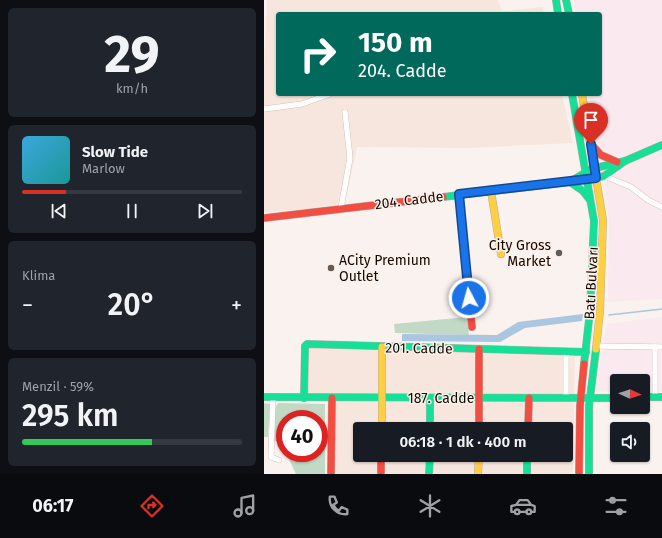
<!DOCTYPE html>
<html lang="tr">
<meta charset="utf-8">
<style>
:root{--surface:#171b24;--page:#20242c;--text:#f1f3f6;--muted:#9ea1a6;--line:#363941;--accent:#d93025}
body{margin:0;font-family:"Fira Sans",sans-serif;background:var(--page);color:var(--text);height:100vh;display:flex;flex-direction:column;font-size:15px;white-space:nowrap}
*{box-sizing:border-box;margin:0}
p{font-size:13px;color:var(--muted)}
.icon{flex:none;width:22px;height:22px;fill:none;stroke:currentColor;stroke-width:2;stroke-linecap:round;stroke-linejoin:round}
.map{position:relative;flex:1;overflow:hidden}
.side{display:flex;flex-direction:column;gap:8px;padding:8px;background:#0d0f14;width:264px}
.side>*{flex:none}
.hud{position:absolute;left:12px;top:12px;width:326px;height:84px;border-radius:4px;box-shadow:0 1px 3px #0004;background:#00695c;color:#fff;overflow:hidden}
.needle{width:26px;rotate:93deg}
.fabs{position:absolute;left:346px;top:374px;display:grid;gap:8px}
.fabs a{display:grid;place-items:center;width:40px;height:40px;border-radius:4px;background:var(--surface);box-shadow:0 1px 3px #0004;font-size:20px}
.speed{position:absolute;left:12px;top:410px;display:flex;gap:8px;font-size:20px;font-weight:700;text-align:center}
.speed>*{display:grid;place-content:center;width:52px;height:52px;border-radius:50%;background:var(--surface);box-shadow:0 1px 3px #0004;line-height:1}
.speed .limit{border:6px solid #d22;background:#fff;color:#111}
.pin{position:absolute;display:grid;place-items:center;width:34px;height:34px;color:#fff;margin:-41px -17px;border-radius:50% 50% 50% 0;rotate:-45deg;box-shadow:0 0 4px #0007}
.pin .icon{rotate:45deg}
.me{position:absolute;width:44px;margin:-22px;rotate:354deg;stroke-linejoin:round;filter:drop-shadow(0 0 3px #0008)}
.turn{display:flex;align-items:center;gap:14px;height:84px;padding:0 16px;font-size:18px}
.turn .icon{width:52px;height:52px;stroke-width:2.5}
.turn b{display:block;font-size:28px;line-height:34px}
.big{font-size:30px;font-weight:600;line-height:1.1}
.side .widget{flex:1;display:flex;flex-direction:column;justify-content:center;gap:6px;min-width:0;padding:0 14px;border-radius:6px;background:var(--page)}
.side .dial{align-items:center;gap:0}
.dial b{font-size:52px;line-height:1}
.song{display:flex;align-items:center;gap:12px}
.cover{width:48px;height:48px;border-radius:6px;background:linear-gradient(135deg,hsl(200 70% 55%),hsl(180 70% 35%))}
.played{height:4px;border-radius:2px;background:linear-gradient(90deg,var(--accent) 20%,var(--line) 20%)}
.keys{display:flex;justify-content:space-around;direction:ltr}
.heat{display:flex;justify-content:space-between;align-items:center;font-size:22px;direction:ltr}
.charge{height:6px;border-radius:3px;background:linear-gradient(90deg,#34c759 59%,var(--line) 0)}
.trip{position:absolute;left:89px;top:422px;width:220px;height:40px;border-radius:4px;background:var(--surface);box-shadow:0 1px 3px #0004;font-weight:600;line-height:40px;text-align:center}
.tab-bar{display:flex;height:64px;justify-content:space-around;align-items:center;background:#090b0e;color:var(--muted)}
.tab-bar .icon{width:28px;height:28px}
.tab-bar .selected{color:var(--accent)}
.tab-bar b{font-size:18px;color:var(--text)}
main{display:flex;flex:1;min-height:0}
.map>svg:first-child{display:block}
.built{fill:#f7e6dd;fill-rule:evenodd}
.industrial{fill:#fae9ee}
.forest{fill:#c2d9c5}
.water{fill:#abc6df}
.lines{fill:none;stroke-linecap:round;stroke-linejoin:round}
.stream{stroke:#abc6df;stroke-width:1.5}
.street-casing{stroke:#b6ada9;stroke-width:6}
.fast-casing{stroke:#b6ada9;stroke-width:8}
.slow-casing{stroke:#b6ada9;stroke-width:8}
.jam-casing{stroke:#b6ada9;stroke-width:8}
.street{stroke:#fefdfc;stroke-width:5.5}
.fast{stroke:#16e098;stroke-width:7}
.slow{stroke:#ffcf43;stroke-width:7}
.jam{stroke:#f24e42;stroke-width:7}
.route-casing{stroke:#114b97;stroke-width:10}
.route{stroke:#1a73e8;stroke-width:7}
.poi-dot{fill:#645b56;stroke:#fef1ea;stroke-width:1.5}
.labels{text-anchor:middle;stroke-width:3;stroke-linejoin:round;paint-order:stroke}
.street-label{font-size:14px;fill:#130904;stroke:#fef1ea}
.poi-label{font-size:14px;fill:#130904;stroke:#fef1ea;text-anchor:end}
</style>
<main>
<section class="side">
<div class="widget dial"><b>29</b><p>km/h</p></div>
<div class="widget">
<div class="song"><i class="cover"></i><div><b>Slow Tide</b><p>Marlow</p></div></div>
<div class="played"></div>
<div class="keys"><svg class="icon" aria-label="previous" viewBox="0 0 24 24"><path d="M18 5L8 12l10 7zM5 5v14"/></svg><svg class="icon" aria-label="pause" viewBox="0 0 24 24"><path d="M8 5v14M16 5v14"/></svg><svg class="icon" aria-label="next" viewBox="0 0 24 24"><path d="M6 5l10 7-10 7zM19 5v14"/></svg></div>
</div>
<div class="widget"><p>Klima</p>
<div class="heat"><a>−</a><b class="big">20°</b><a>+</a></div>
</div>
<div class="widget"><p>Menzil · 59%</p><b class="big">295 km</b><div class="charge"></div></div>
</section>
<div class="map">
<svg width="398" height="474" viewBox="0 0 398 474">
<rect width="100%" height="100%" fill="#faf2ee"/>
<g class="built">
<polygon points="3,0 234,0 238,11 279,7 280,14 14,14 14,94 298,94 309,143 204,148 93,147 81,203 46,209 0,212 0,70"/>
<path d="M43,346L311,354L309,474H66L64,402L44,401ZM96,429H302V455H96Z"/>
</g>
<g class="industrial">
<polygon points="310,0 398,0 398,299 344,302 345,220 325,94 336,94 336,14 312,14"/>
<polygon points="398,317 398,394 379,393 379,381 353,381 353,392 331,391 343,324"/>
</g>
<g class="forest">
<polygon points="203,317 205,335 131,333 130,324"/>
<polygon points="0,403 6,404 4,437 0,437"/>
<polygon points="14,403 61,404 61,474 32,474 22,453 55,453 55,419 21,419 21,450 17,441 10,441 11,408"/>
</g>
<polygon class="water" points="319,314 318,321 261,328 236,342 138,341 138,334 233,335 254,322"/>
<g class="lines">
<polyline class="stream" points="345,315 398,309"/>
<defs>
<g id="street">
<polyline points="0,109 38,104 66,94"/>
<polyline points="340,176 367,187 384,200 398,207"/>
<polyline points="77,208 86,158 81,112"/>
<polyline points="332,346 398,347"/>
<polyline points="302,351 302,398"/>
<polyline points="9,397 7,457 15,460"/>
<polyline points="391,397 391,347"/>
</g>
<g id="fast">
<polyline points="292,0 294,14"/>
<polyline points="302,0 305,14"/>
<polyline points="308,94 330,221 326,311 320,364"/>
<polyline points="327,179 340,176 361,161 398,145"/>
<polyline points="306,182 319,191 326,200"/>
<polyline points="179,197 306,182 327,169 361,161"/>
<polyline points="0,397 353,398"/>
<polyline points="379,397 398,397"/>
<polyline points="40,398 41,346 43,344 322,352"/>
<polyline points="166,398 166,429"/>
<polyline points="263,455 263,474"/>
<polyline points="165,474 166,455"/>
<polyline points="325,474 325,406 332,349"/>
</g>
<g id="slow">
<polyline points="318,94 339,220 336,311 332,349"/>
<polyline points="227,191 237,254"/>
<polyline points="118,347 118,429"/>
<polyline points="214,474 215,455"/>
</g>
<g id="jam">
<polyline points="327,144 337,155 353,162"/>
<polyline points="195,194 208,327"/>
<polyline points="0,218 179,197"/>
<polyline points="215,349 215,429"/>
<polyline points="264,429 265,398"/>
<polyline points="117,455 117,474"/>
<polyline points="67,474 68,398"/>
<polyline points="315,474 316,406 320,364"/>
</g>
</defs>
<use href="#street" class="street-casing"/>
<use href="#fast" class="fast-casing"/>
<use href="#slow" class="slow-casing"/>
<use href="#jam" class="jam-casing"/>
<use href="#street" class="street"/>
<use href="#fast" class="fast"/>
<use href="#slow" class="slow"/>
<use href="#jam" class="jam"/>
</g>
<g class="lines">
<defs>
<polyline id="route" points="205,298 195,194 332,178 327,144"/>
</defs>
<use href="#route" class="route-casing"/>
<use href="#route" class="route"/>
</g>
<g class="poi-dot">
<circle cx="295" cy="253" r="4"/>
<circle cx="67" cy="268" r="4"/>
</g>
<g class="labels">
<g class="street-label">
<text transform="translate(145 200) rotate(-7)" y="5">204. Cadde</text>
<text transform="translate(327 283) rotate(-87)" y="5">Batı Bulvarı</text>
<text transform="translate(155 348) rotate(1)" y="5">201. Cadde</text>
<text x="177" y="403">187. Cadde</text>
</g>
<g class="poi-label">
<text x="287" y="250">City Gross<tspan x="287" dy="16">Market</tspan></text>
<text x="75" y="265" text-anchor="start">ACity Premium<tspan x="75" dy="16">Outlet</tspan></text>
</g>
</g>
</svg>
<div class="fabs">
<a><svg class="needle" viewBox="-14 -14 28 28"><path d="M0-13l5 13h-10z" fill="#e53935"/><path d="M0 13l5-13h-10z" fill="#9ea1a6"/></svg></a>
<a><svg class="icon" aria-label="sound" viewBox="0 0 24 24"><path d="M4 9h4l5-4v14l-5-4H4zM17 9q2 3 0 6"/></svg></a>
</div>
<div class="speed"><div class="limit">40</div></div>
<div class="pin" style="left:327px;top:144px;background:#d93025"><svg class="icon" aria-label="arrive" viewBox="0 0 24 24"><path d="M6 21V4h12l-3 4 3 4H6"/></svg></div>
<svg class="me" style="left:205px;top:298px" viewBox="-20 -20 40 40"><circle r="17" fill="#1a73e8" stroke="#fff" stroke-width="3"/><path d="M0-11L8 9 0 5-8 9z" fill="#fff"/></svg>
<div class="trip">06:18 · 1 dk · 400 m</div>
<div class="hud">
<div class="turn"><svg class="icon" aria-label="right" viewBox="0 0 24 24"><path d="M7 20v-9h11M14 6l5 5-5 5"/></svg><div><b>150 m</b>204. Cadde</div></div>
</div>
</div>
</main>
<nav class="tab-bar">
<b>06:17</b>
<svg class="icon selected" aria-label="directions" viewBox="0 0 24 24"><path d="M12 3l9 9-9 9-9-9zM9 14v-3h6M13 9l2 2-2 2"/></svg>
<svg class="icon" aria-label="music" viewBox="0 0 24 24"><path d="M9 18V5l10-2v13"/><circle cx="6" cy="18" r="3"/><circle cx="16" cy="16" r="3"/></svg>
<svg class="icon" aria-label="phone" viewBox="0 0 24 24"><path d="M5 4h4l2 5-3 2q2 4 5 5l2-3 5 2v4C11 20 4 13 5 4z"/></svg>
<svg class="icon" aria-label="climate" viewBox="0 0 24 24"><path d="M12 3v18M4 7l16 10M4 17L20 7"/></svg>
<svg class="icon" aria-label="car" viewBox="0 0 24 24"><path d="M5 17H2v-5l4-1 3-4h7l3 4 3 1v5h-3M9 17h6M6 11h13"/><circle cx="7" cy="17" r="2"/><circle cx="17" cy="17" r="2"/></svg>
<svg class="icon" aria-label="filters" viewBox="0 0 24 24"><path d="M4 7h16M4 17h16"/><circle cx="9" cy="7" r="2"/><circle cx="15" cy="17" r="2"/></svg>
</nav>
